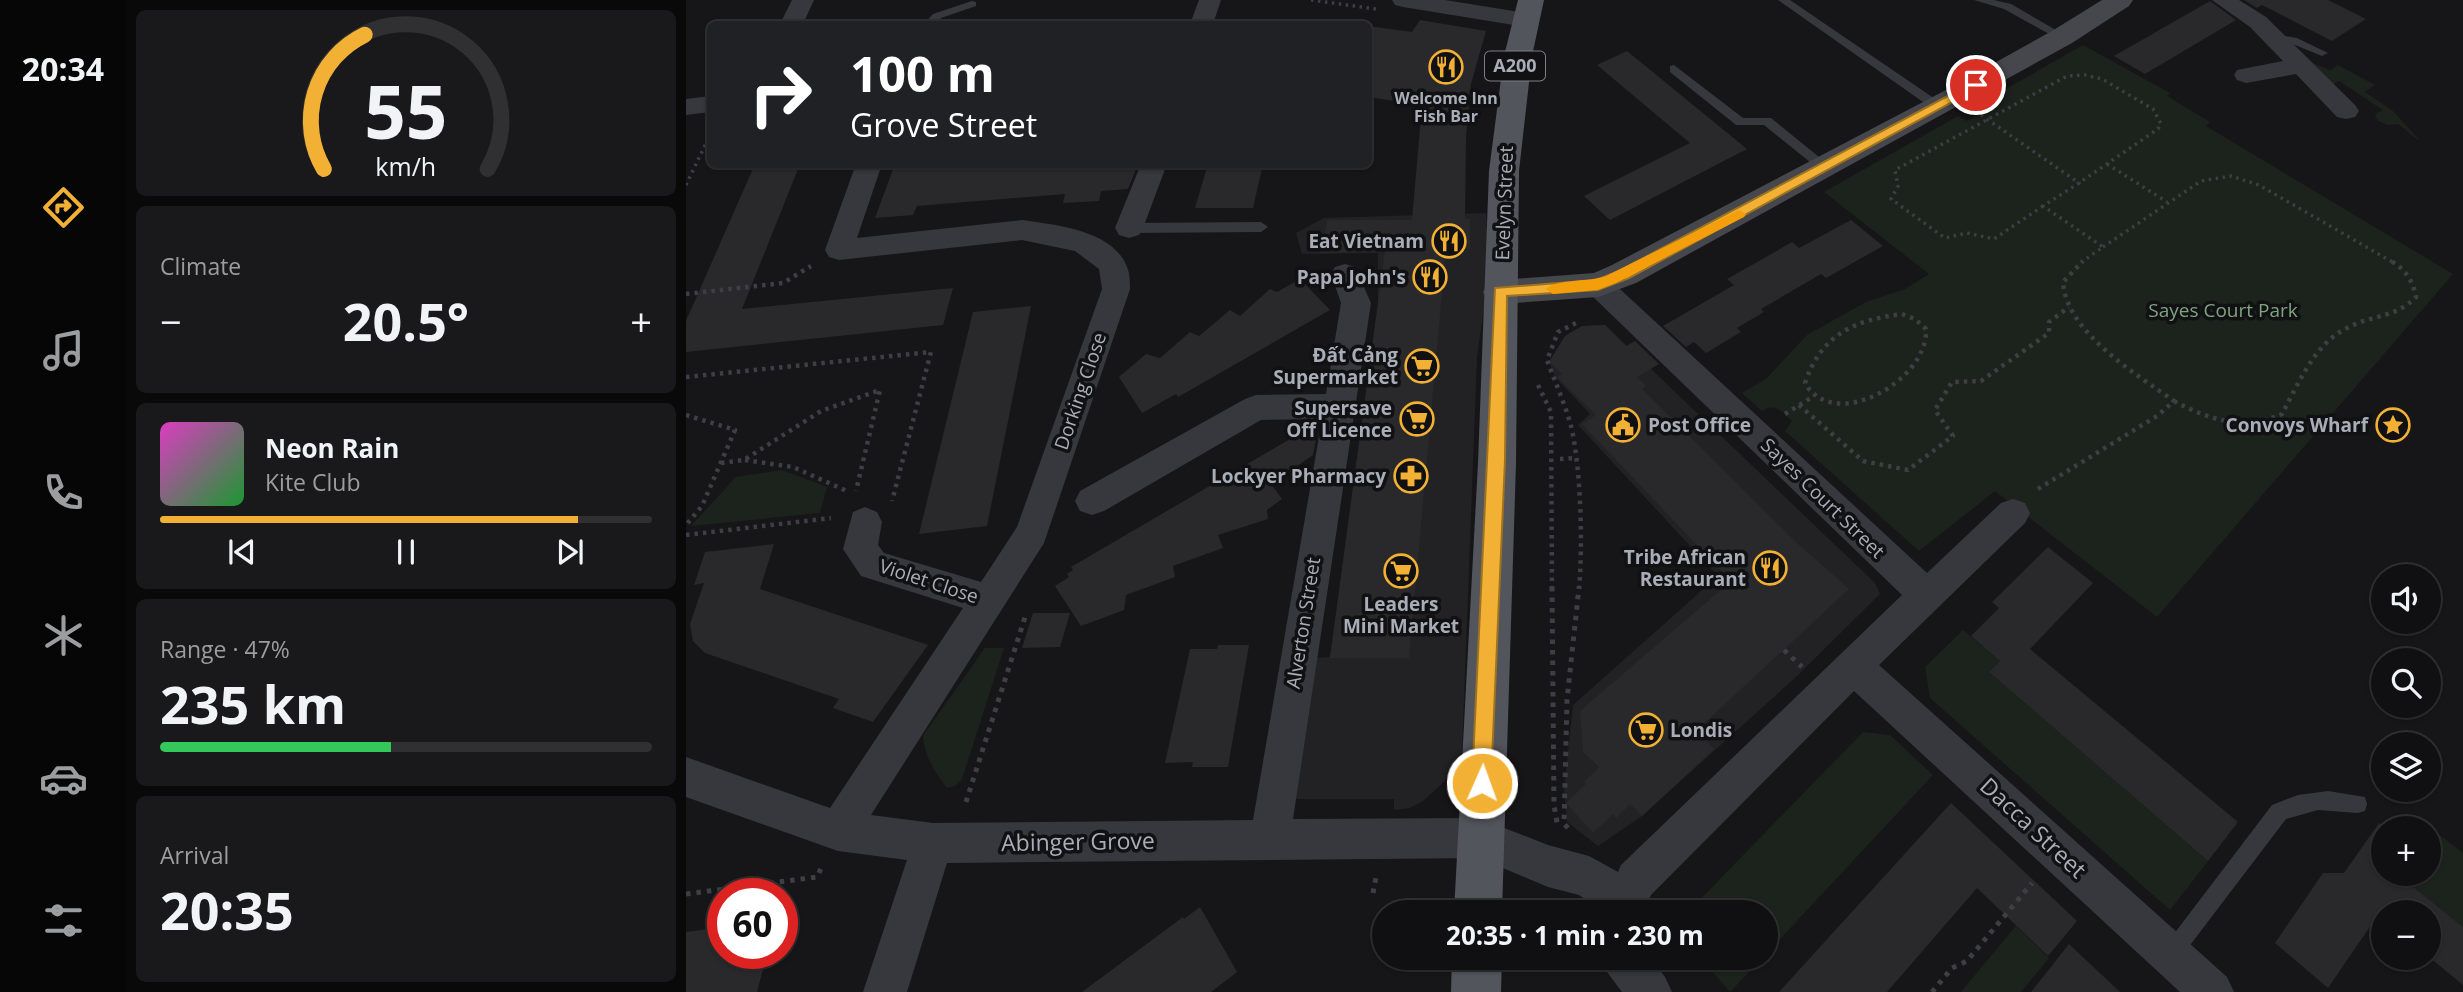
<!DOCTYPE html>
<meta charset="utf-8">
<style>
:root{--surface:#101012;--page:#19191b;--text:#f1f3f6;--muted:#9c9d9f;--line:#303032;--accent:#f2b134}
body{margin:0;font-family:"Open Sans",sans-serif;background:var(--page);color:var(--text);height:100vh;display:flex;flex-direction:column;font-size:26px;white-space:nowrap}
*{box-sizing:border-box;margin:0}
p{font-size:23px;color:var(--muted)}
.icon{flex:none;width:38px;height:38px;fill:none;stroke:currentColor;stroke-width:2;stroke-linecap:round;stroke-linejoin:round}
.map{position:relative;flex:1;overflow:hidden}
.details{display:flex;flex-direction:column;gap:10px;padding:10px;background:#09090a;width:560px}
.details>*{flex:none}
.top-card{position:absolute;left:21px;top:21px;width:665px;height:147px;border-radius:10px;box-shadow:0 2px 5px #0004,0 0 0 2px var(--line);background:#202124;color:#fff;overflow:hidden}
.buttons{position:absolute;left:1685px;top:564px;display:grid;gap:14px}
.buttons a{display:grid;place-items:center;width:70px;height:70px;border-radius:50%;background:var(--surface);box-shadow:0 2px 5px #0004,0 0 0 2px var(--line);font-size:35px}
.speed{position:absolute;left:21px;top:878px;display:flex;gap:14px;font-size:35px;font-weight:700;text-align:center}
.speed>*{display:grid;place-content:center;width:91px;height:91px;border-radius:50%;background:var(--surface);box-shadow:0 2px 5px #0004,0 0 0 2px var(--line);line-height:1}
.speed .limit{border:10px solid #d22;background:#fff;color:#111}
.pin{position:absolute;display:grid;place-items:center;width:60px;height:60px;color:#fff;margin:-30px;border:4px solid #fff;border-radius:50%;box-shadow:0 2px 7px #0007}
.me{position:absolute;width:77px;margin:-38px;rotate:2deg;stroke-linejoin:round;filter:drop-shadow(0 0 5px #0008)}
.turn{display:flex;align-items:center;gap:24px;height:147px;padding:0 28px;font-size:32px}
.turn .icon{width:91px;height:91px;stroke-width:2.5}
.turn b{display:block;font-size:49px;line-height:60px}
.big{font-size:52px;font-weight:700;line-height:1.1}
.details .tile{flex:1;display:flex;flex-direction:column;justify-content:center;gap:10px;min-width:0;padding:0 24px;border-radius:10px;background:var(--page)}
.details .dial{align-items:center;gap:0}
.dial svg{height:182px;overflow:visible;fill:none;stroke:var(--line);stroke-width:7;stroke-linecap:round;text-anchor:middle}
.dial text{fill:var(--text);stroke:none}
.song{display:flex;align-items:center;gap:21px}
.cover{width:84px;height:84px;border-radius:10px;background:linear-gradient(135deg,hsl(310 70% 55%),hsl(130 70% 35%))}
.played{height:7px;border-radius:4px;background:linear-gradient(90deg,var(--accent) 85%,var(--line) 85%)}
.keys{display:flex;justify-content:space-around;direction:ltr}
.heat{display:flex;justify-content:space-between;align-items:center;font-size:38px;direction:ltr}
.charge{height:10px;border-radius:5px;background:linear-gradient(90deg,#34c759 47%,var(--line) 0)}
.trip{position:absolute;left:686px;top:900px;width:406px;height:70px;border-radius:35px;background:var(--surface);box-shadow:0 2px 5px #0004,0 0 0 2px var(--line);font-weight:700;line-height:70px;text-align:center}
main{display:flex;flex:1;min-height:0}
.menu{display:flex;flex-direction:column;width:126px;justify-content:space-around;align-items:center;background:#060607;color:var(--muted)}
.menu .icon{width:49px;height:49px}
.menu .active{color:var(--accent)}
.menu b{font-size:32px;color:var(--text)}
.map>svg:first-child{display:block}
.built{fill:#222225}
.green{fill:#1c231d}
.building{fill:#29292c}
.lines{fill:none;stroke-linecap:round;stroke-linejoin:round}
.path-far2{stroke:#3d3f44;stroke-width:3.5;stroke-dasharray:2.5 4.5;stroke-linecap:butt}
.path-far1{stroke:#3d3f44;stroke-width:4.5;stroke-dasharray:3.5 5;stroke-linecap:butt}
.path{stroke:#3d3f44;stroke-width:5;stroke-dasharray:4.5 6;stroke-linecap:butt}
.service{fill:#37383d;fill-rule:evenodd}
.minor{fill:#37383d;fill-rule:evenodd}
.secondary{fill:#45474d;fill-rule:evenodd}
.primary{fill:#53555c;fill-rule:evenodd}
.route{fill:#f2b134;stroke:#9d7322;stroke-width:2}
.slow{fill:#f59e0b}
.labels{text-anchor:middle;stroke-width:7;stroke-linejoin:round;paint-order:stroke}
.far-poi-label{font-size:16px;font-weight:bold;fill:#a8adb8;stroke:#111113}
.shield{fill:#111113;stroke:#7b7e86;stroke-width:2}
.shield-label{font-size:18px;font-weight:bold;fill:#a8adb8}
.street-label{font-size:19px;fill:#a8adb8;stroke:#111113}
.poi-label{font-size:19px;font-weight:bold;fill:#a8adb8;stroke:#111113;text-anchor:end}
.park-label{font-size:19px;fill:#7fa381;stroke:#111113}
.near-street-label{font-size:23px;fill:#a8adb8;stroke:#111113}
</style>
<main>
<nav class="menu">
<b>20:34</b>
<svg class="icon active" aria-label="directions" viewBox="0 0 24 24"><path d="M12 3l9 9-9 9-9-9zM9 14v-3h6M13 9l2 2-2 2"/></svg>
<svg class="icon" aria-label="music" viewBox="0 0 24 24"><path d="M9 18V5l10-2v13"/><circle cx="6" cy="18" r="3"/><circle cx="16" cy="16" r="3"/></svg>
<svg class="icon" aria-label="phone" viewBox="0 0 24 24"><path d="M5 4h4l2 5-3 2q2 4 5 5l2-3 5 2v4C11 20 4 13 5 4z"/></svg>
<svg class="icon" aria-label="climate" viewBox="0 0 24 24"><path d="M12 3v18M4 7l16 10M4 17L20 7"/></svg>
<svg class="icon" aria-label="car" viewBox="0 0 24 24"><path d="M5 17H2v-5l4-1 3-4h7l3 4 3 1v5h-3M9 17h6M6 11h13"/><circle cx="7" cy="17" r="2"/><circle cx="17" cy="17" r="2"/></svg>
<svg class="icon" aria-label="filters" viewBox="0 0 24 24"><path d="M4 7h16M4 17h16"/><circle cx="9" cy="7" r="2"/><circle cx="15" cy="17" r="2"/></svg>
</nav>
<section class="details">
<div class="tile dial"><svg viewBox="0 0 100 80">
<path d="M14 69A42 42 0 1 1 86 69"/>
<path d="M14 69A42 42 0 0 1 32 10" stroke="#f2b134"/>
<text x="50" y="56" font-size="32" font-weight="700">55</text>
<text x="50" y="72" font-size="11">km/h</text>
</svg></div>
<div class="tile"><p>Climate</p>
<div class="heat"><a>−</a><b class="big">20.5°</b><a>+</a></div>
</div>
<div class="tile">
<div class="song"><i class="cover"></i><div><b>Neon Rain</b><p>Kite Club</p></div></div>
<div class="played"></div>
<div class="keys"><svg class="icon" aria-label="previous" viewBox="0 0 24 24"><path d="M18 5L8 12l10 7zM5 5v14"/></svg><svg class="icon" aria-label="pause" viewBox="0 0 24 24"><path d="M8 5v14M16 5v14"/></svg><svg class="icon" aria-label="next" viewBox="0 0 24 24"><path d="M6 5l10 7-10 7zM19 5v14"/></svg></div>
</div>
<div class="tile"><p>Range · 47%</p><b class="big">235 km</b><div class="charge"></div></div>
<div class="tile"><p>Arrival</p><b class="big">20:35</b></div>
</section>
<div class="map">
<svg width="1777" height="992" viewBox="0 0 1777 992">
<rect width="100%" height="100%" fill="#161618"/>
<g class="built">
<polygon points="800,213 803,271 791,357 776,751 769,768 759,781 737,801 724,808 708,810 708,799 608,799 628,658 644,657 692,304 692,253 616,254 610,233 638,218"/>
<polygon points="919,325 1189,583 1194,594 1110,677 956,816 912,846 881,822 878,791 887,705 1032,576 892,425 904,414 869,377 863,362 879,336 896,326"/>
</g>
<g class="green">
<path d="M1397,45L1484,93L1481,96L1524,122L1520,126L1767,274L1471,617L1309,491L1233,551L1099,431L1106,421C1097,412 1089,402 1076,411L1056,393L1080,379L1121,335L1180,302L1219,289L1243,274L1138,192L1272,116L1281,121L1305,108L1297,102Z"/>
<polygon points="1622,61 1644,70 1652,65 1689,85 1679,92 1707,111 1735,142 1712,124 1702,125 1692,121 1689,114 1697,110 1653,81 1646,85"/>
<polygon points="96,470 141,487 134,513 5,526 50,477"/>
<polygon points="1277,630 1314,661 1303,672 1522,861 1484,910 1244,698 1239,667"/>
<path d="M299,648H318L276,779L269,786L261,788C248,771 239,757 237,736Z"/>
<polygon points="1177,732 1204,735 1247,775 1080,954 1080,912 1002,912"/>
<polygon points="1746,829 1777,853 1777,927 1715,877 1717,873 1743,873 1743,833"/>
<polygon points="1330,926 1363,958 1335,992 1275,992"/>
<polygon points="1014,957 1077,957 1044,992"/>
</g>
<g class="building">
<polygon points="1558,0 1642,0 1680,19 1646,41 1576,5 1571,8"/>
<polygon points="1524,1 1550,20 1459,74 1428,56"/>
<polygon points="734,20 800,31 785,84 780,136 779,219 784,219 784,249 760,249 723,658 644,658 699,251 635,253 641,220 726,220 736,105 682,97 682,26 726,32"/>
<polygon points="941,51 1061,149 924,220 898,196 1004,143 911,65"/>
<polygon points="69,164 114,164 56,309 267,288 257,325 0,352 0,321"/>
<polygon points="209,164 452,164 442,189 415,191 413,201 377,203 379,194 231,206 227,215 189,218"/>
<polygon points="522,164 577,164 567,208 509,208"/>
<polygon points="1165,220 1197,246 1140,278 1135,274 1075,309 1078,312 1051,328 1055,332 1020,353 1008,342 1000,347 977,326 1048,285 1041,279 1073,261 1106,242 1113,248"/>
<polygon points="614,279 644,310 492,397 490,394 456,413 433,377 460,354 474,358 504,332 513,336 544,310 554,316 584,289 591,292"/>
<polygon points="345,306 301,526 233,534 287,312"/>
<polygon points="919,325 940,346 949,341 973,364 951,377 960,386 956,389 1111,543 1163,589 1010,731 1028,749 956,816 944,804 930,818 927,814 907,833 880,803 900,784 898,782 913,767 897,752 894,711 1045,581 896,424 910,415 871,377 876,374 863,362 879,336 896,326"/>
<polygon points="623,428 630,439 627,455 585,484 596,499 581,510 582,519 532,535 537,548 487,566 489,577 440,595 438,610 395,626 369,586 383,577 381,574 387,570 385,567"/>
<polygon points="88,544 74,589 242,645 187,722 147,708 153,699 19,653 7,641 4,624 18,583 8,585 19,552"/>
<polygon points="1362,547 1407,583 1344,649 1552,822 1522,861 1303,672 1314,661 1285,636 1313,608 1306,602"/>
<polygon points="347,613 384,613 374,647 336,648"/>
<polygon points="532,645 563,645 542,767 506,767 507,762 479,763 504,649 531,649"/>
<polygon points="1265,803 1391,921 1362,956 1291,888 1201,992 1093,992"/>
<polygon points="1693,823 1699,828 1698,873 1717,873 1715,877 1777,927 1777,985 1743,957 1743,912 1698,912 1698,919 1692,915 1642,988 1589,943 1637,873 1658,873"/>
<polygon points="514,907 551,972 525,992 396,992 497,917 498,919"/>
<polygon points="37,927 37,954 81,954 71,992 0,992 0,932"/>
<polygon points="1383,944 1434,992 1345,992"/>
</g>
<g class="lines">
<g class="path-far2">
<polyline points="625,0 690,9"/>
<polyline points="1295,115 1393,183 1357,206 1417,247 1394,263"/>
<polyline points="1421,164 1481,202"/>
<polyline points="0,185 24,135"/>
<polyline points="1357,206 1308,239 1281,233 1259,238 1205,199 1212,186 1209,170 1381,76 1399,75 1416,79 1467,109 1475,124 1472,129 1393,183"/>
<polyline points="1417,247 1515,181 1545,176 1573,185 1708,263"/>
</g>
<g class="path-far1">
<polyline points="0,294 97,283 125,266"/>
<path d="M1216,314L1229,319L1240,329C1243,380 1148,434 1119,383C1135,335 1168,320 1216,314Z"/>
<polyline points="0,377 245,352 206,501"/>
<polyline points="852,385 865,412 866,589"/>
<path d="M1488,401C1524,420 1557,431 1596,414C1613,383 1628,344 1661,328C1685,315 1710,318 1730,297C1727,281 1720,270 1705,261"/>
<polyline points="1113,405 1177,461 1222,470 1267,436 1249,410 1266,382 1295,381 1363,333 1363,322 1383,307"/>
<polyline points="1099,414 1128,396"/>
<polyline points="0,415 49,430 16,506 0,525"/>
<polyline points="874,459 889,458"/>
<polyline points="59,460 107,467 163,492"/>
<polyline points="35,463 58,460 135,411 194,390 170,491"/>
<path d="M1352,489L1471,416L1488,401C1450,374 1380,332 1377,282L1397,261"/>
<polyline points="0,535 145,518"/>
<path d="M893,589C897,546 895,468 885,426C879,404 869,382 861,360L872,332L894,321"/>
</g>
<g class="path">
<polyline points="866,587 868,805 872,828"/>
<polyline points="1098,650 1116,667"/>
<polyline points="280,802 340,614"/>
<polyline points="882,828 878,824 881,700 893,587"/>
<polyline points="687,893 690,877"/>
<polyline points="0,894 131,877 137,864"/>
<polyline points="1246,992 1266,968 1281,961 1346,883"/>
</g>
<g class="service">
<polygon points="1092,0 1104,0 1255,103 1255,109 1247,109"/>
<polygon points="1288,0 1308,0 1325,4 1382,37 1372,39 1318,9"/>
<polygon points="286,1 290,2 290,6 255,18 250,24 238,24 247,14"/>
<polygon points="1587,34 1611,38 1642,53 1636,56 1604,43 1583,39 1583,35"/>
<polygon points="988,65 1057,118 1085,118 1143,165 1143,171 1135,171 1078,125 1050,125 984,72 984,66"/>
<polygon points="575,222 582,227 575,232 443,233 436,228 443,223"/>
<polygon points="1642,791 1679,797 1681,804 1679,811 1672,813 1632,810 1600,819 1492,961 1485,964 1478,961 1475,954 1478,947 1586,805 1612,795"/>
</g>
<g class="minor">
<polygon points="106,0 128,0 117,24 94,24"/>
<polygon points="513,0 535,0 527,24 504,24"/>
<polygon points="706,0 759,0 840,13 848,15 852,20 848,25 840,27 717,7 709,5"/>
<polygon points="1526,0 1553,0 1580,17 1669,105 1673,111 1669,117 1660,119 1651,117 1610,74 1560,83 1551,80 1548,75 1551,70 1597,61 1564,27"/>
<polygon points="24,96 24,112 0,115 0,99"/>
<path d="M170,164H196L171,238L336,220C370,225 427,230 441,267C444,274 444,282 444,289L358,543L185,815L247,823L567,820L636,419L575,420L418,511L406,515L394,511L389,501L394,491L559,399L570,395L640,394L655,303L645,274L649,267L659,264L669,267L685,303L607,819L793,818L862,845L903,856L932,872L935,865L1216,595L902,292L898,285L902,278L912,274L922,278L1241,573L1315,503L1327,499L1339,503L1344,513L1339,523L1193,665L1541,977L1548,992H1494L1168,691L965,895L956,912H912L913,909L893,895L862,887L793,858L261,863L221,992H177L221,860L152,851L0,797V757L144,808L277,608L175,576L157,549L167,512L179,507L191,512L196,522L192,545L198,553L295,582L331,527L416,289L413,269L389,251L336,240L153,260L143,257L139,250Z"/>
<polygon points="455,164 481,164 457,228 453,235 443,238 433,235 429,228"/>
<polygon points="915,957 964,957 979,977 986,992 936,992 921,972"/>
</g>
<polygon class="secondary" points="1416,0 1447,0 1443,6 1386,43 950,283 912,297 814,304 802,301 797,292 802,283 814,280 908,273 926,265 1258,91 1366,31"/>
<g class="primary">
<polygon points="832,0 858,0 846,56 833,171 830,463 816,912 768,912 792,463 803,171 818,56"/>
<polygon points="766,957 816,957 815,992 765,992"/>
</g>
</g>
<polygon class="route" points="1290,81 1296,85 1294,87 943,278 912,290 821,296 819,460 805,783 803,790 796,793 789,790 786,783 809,288 910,280 933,271"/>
<path class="slow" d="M1053,210L1060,214L1058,217L930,283L912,290L867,294L860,289C869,279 905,282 920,276Z"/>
<defs>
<symbol id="restaurant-ring" viewBox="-11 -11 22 22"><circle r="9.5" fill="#111113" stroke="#f2b134" stroke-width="1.5"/><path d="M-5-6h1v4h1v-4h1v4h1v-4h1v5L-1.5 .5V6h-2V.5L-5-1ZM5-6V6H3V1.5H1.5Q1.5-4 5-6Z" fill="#f2b134"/></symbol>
<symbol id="supermarket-ring" viewBox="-11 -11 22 22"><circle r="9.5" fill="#111113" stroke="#f2b134" stroke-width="1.5"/><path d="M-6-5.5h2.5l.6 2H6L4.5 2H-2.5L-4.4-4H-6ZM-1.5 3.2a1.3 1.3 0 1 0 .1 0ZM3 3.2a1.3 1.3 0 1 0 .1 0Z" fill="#f2b134"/></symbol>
<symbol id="civic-ring" viewBox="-11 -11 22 22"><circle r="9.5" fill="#111113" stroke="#f2b134" stroke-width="1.5"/><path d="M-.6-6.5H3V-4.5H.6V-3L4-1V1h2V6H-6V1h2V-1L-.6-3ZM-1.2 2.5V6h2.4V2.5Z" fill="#f2b134"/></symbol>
<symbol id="sight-ring" viewBox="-11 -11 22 22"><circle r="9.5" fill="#111113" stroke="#f2b134" stroke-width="1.5"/><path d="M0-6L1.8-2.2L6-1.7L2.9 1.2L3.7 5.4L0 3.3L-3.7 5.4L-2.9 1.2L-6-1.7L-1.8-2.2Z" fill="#f2b134"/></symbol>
<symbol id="pharmacy-ring" viewBox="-11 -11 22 22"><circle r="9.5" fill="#111113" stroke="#f2b134" stroke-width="1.5"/><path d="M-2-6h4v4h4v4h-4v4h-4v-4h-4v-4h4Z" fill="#f2b134"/></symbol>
</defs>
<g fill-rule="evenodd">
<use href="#restaurant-ring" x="741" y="48" width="38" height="38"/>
<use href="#restaurant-ring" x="744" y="222" width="38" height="38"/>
<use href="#restaurant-ring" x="725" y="258" width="38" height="38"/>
<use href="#supermarket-ring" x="717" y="347" width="38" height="38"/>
<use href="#supermarket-ring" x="712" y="400" width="38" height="38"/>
<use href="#civic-ring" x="918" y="406" width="38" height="38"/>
<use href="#sight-ring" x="1688" y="406" width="38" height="38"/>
<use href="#pharmacy-ring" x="706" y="457" width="38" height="38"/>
<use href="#restaurant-ring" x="1065" y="549" width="38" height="38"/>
<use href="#supermarket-ring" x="696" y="552" width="38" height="38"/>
<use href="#supermarket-ring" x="941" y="711" width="38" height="38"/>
</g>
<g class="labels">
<g class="far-poi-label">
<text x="760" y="104">Welcome Inn<tspan x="760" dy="18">Fish Bar</tspan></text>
</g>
<rect class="shield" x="799" y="51.5" width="60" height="29" rx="5"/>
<g class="shield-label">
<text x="829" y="72">A200</text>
</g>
<g class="street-label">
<text transform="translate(818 203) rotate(-88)" y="7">Evelyn Street</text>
<text transform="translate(394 391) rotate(-71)" y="7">Dorking Close</text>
<text transform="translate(1137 498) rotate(44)" y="7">Sayes Court Street</text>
<text transform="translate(243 581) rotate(18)" y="7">Violet Close</text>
<text transform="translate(617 623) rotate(-81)" y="7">Alverton Street</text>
</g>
<g class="poi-label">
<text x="738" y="248">Eat Vietnam</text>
<text x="720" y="284">Papa John's</text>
<text x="712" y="362">Đất Cảng<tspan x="712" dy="22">Supermarket</tspan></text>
<text x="706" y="415">Supersave<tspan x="706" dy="22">Off Licence</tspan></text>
<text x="962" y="432" text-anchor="start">Post Office</text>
<text x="1682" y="432">Convoys Wharf</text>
<text x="700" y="483">Lockyer Pharmacy</text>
<text x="1060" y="564">Tribe African<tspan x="1060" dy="22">Restaurant</tspan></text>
<text x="715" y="611" text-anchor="middle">Leaders<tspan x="715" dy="22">Mini Market</tspan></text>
<text x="984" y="737" text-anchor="start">Londis</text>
</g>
<g class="park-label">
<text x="1537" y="317">Sayes Court Park</text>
</g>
<g class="near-street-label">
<text transform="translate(1347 828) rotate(43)" y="8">Dacca Street</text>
<text transform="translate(392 842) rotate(-1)" y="8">Abinger Grove</text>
</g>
</g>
</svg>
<div class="buttons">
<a><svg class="icon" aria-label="sound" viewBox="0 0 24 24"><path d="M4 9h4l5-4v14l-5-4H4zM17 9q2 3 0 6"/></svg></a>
<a><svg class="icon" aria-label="search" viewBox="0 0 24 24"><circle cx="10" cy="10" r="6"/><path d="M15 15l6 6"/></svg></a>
<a><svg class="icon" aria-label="layers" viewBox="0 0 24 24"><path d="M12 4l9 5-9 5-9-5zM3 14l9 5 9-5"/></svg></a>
<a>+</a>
<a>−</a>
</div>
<div class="speed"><div class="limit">60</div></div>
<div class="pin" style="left:1290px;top:85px;background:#d93025"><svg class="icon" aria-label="arrive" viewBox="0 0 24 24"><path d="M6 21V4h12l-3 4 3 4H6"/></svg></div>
<svg class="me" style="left:796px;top:783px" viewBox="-20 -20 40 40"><circle r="17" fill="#f2b134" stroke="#fff" stroke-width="3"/><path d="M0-11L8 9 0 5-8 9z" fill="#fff"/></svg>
<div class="trip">20:35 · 1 min · 230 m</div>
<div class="top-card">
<div class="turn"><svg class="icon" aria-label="right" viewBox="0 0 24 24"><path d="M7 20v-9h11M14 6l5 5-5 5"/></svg><div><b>100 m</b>Grove Street</div></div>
</div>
</div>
</main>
